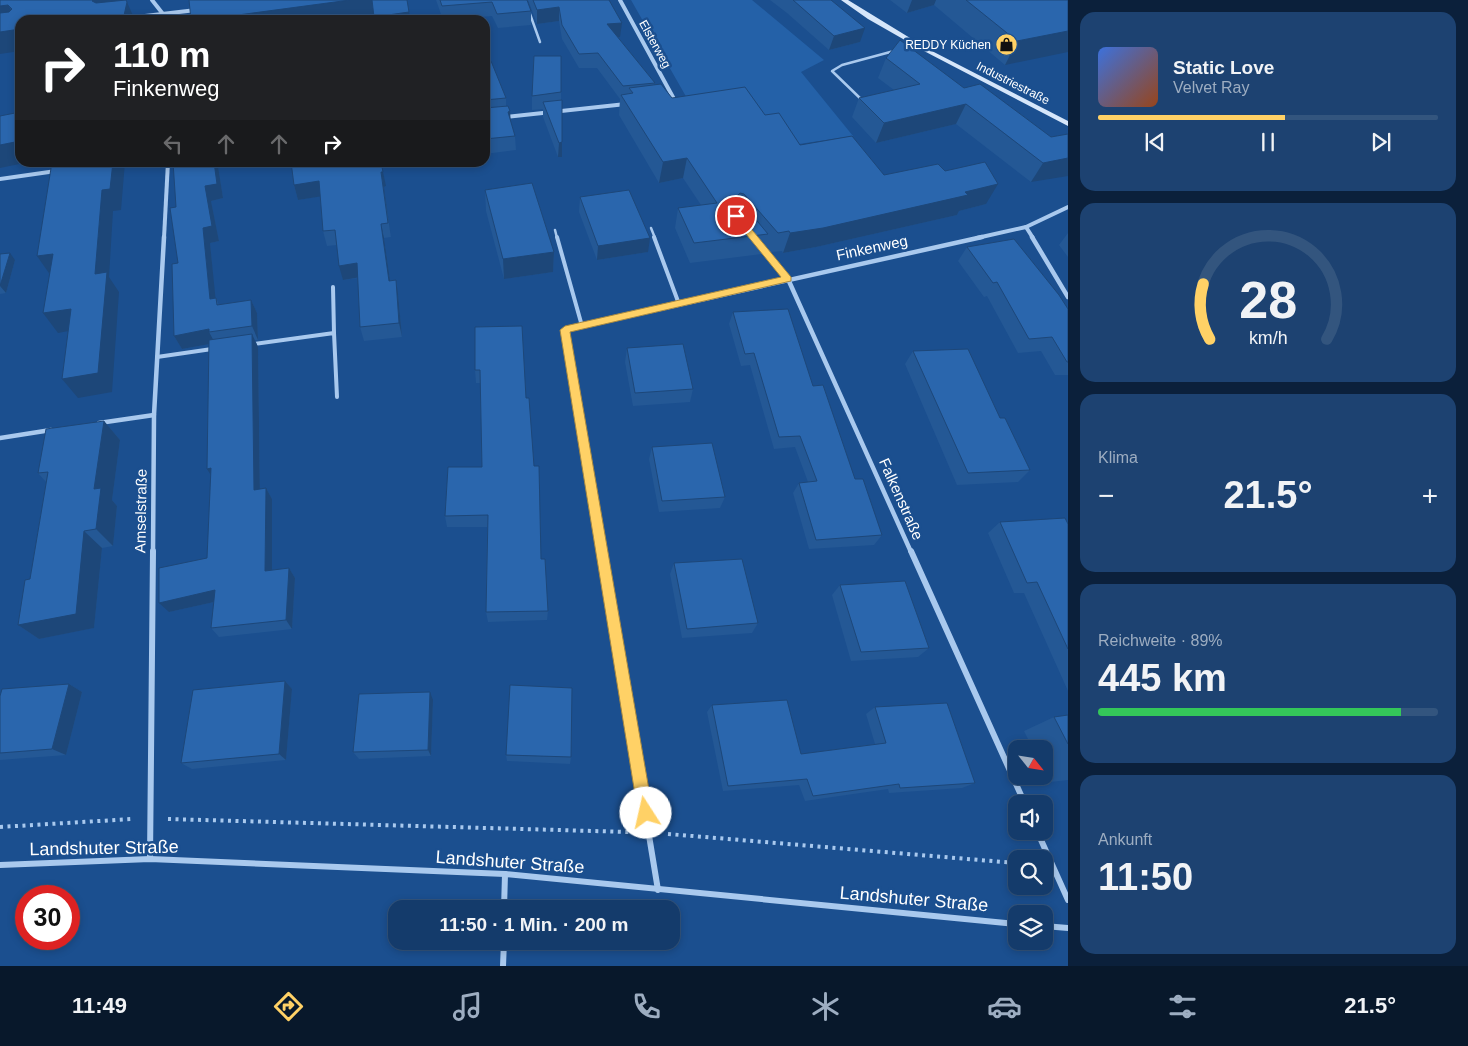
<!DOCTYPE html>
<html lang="de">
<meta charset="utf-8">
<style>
:root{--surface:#143b6b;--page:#1d4271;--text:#f1f3f6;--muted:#9dadc1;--line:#33557e;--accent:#ffd166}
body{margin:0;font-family:Helvetica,sans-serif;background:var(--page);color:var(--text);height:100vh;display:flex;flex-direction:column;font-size:19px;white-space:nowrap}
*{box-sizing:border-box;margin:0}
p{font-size:16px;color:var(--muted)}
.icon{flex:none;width:28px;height:28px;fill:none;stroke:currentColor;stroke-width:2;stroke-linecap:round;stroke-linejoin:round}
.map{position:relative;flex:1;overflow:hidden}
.sheet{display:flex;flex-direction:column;gap:12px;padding:12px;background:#0b203b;width:400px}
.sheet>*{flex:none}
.hud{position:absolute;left:15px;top:15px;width:475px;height:152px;border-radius:15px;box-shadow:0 2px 8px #0003,0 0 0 1px var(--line);background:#202124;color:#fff;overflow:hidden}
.needle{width:32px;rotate:120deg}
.buttons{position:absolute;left:1008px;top:740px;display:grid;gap:10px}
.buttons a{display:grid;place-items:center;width:45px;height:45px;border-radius:10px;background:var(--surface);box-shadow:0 2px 8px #0003,0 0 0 1px var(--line);font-size:25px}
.speed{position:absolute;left:15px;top:885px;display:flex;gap:10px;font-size:25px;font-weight:700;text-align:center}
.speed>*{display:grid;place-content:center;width:65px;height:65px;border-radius:50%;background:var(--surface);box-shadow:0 2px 8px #0003,0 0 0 1px var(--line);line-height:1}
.speed .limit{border:8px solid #d22;background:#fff;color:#111}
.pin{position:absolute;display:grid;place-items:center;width:42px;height:42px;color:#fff;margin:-21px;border:2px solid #fff;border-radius:50%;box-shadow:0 1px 5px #0007}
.me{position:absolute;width:55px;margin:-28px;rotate:350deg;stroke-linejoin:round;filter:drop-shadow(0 0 4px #0008)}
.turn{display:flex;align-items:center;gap:18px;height:105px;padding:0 15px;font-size:22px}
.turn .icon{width:65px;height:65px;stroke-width:2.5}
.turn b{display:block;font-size:35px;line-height:42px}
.lanes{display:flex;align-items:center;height:48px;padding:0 15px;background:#0003;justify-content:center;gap:25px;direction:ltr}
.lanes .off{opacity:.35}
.big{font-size:38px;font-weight:600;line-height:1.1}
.sheet .widget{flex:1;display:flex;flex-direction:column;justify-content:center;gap:8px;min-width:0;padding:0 18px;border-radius:15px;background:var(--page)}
.sheet .dial{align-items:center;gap:0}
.dial svg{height:130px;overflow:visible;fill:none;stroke:var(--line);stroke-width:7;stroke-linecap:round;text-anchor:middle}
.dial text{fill:var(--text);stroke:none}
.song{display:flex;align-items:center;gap:15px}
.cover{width:60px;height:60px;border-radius:8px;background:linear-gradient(135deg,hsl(220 70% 55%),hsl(20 70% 35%))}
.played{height:5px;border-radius:2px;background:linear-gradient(90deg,var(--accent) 55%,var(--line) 55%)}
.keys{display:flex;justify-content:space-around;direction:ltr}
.heat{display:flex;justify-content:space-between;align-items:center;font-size:28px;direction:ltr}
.charge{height:8px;border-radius:4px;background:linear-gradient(90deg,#34c759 89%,var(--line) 0)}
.trip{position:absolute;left:388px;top:900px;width:292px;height:50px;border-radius:15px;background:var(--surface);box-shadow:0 2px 8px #0003,0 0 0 1px var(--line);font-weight:600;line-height:50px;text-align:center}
.dock{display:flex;height:80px;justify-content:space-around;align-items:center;background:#08182b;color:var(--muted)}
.dock .icon{width:35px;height:35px}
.dock .active{color:var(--accent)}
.dock b{font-size:22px;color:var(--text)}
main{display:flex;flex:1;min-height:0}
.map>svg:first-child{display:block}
.green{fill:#2461a8}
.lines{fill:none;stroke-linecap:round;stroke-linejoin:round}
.path{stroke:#a9c9ee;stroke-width:4;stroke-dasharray:3 4.5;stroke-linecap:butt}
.lane-far1{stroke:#a9c9ee;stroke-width:2.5}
.lane{stroke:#a9c9ee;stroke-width:4}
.street-far2{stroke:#a9c9ee;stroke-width:4}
.street-far1{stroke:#a9c9ee;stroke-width:4.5}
.street{stroke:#a9c9ee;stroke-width:6}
.secondary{fill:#d6e6fa;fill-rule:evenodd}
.wall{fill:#245895}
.shaded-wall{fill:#1d4779}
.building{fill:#2a66ad;stroke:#1d4779}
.route{fill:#ffd166;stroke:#a68842}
.labels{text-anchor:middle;stroke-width:5;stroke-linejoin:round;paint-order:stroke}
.far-street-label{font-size:12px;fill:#fff;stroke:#1b4f8f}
.far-poi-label{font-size:12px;fill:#fff;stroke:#1b4f8f;text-anchor:end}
.street-label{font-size:15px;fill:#fff;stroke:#1b4f8f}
.near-street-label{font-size:18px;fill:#fff;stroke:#1b4f8f}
</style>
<main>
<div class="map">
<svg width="1068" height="966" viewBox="0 0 1068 966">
<rect width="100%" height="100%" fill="#1b4f8f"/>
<polygon class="green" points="631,0 752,0 824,60 801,72 853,136 799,144 692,107"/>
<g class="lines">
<g class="path">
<polyline points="168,819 629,832"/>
<polyline points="0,827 132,819"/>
<polyline points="668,834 1016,863"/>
</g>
<g class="lane-far1">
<polyline points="530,14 540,42"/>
<polyline points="863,101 832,71 842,65 894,51"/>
<polyline points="651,228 655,238"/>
<polyline points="555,230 557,238"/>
</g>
<g class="lane">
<polyline points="557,237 582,326"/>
<polyline points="654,237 679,304"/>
<polyline points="333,287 334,333"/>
<polyline points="254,344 334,333 337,397"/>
<polyline points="157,357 212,349"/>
</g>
<g class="street-far2">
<polyline points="152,0 163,14 164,20"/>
<polyline points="620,0 674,99 669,99"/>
<polyline points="128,18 196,10"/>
<polyline points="505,117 626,104"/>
<polyline points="0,179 56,171"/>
<polyline points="1026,227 1033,238"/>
<polyline points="164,238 168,162"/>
<polyline points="977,238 1026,227 1068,207"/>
</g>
<g class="street-far1">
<polyline points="1032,237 1068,297"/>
<polyline points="760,245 788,279 911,552"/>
<polyline points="99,423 154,415"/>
<polyline points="0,438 51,430"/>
<polyline points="153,552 154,415 164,237"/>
<polyline points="602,552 565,330 982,237"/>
</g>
<g class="street">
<polyline points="602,551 658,890"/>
<polyline points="911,551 1025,804"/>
<polyline points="1037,831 1068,900"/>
<polyline points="150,859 153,551"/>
<polyline points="0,865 150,859 505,874 1016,924"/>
<polyline points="504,909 505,874"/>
<polyline points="1044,926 1068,928"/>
<polyline points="503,966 504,941"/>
</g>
<polygon class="secondary" points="841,0 848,0 928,49 1068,121 1068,126 924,51 868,19"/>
</g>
<g class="wall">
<polygon points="436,0 527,0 531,11 531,25 498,28 492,16 443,20"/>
<polygon points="528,0 609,0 620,37 618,37 655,83 654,85 672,98 765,115 800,145 884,175 945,171 986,204 959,211 957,215 816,247 783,253 782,251 771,252 764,244 762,254 690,263 675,228 678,208 701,205 683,178 659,183 619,115 620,99 597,68 579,68 562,39 559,21 537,24"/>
<polygon points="770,0 831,0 860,42 829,50 787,13"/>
<polygon points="890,0 1068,0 1005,65 934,5 907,13"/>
<polygon points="886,58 964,88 1051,137 1068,134 1031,182 956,124 876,143 852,117 859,98 894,90 878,78"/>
<polygon points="485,62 506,98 506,106 515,136 516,150 485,154"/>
<polygon points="561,92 562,142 562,157 558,157 543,117 543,109 532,110 532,96"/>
<polygon points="218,166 223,198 211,201 219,241 210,243 215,298 216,298 219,305 251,300 257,313 258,340 255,340 258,347 260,489 266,488 272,499 272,570 289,568 295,578 292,629 219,637 211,628 214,602 169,612 207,558 211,475 209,344 182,349 174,336 178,263 176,207"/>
<polygon points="294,185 386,186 384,187 391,237 384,238 390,281 396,280 398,294 402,337 364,341 360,327 358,278 343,280 337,245 327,246 323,231 320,196 298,200"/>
<polygon points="485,190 554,252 553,272 504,279 486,211"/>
<polygon points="580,197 648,252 597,260 579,212"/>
<polygon points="1068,233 1068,257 1059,245"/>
<polygon points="967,247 1068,309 1068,375 1055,375 1041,351 1018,353 987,296 984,297 958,261"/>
<polygon points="0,254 15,260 6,293 0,294"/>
<polygon points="733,312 813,386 855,479 882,535 874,545 809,549 793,493 799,483 808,482 795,447 774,449 750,365 741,366 729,324"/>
<polygon points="475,327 526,398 541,559 548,611 547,620 488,622 486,612 487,527 447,527 445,516 482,467 480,383 476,383 475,370"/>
<polygon points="627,348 693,389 690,402 633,406 625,362"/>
<polygon points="913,351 1030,470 1018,482 957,485 905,364"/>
<polygon points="104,421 120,440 112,500 117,506 113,546 102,548 94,628 39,639 18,625 30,579 46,482 38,473"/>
<polygon points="652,447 725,497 720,508 659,512 649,459"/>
<polygon points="1000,522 1068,524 1068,691 1024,593 1014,593 988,533"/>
<polygon points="674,563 758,623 752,633 682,638 670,574"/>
<polygon points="840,585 929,648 918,657 851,661 832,595"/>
<polygon points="285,681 292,689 286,760 192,769 181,763"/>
<polygon points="69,684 82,692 66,755 0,760 0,696"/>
<polygon points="433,700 431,756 359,759 353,752"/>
<polygon points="712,705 801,754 875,744 866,714 875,707 975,783 962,788 889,793 888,789 805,801 799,785 723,791 707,712"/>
<polygon points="1068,715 1068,780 1050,782 1044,770 1044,749 1033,749 1024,731 1054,717"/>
<polygon points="506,755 571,757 570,764 507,761"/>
</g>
<g class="shaded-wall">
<polygon points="93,0 126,0 135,20 123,20 92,1"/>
<polygon points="350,0 372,0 409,12 411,20 238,20 238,15"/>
<polygon points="912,0 936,0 934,5 907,13"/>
<polygon points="8,5 20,25 0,27 0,6"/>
<polygon points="559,7 559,21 537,24 537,10"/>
<polygon points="622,23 620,37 606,39 607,24"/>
<polygon points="865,28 860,42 829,50 834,36"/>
<polygon points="20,29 20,51 0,54 0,32"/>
<polygon points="1068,31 1068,52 1005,65 1017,41"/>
<polygon points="966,104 956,124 876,143 884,123"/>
<polygon points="510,111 511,125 508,112"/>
<polygon points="20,141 20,162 29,162 0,168 0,145"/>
<polygon points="562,142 562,157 558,157 559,143"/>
<polygon points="687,158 683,178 659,183 663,162"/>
<polygon points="1068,158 1068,176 1031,182 1043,163"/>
<polygon points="113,162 125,162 121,210 113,211 109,277 119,292 112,392 78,398 62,379 95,274 102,190"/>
<polygon points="214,162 216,162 218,166 223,198 211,201 219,241 210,243 217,313 210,299 203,228 205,186"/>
<polygon points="420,162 449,162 449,163 420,167"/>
<polygon points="381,172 383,172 386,186 384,187 391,237"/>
<polygon points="319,181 323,196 298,200 294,185"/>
<polygon points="998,184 986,204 959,211 957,215 816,247 783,253 790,233"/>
<polygon points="381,224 384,238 392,295 389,281"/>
<polygon points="650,238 648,252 597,260 598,246"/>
<polygon points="554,252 553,272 504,279 503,259"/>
<polygon points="10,253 15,260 6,293 0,286"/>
<polygon points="53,254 51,276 37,256"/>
<polygon points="357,263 361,277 343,280 339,266"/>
<polygon points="396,280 398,294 402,337 399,323"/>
<polygon points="251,300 257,313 258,340 252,326"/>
<polygon points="71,309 84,328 58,333 43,313"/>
<polygon points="209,329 209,332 215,343 182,349 174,336"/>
<polygon points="252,334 258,347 260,500 254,490"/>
<polygon points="104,421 120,440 112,500 117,506 113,546 96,529 94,489"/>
<polygon points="211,468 214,480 207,469"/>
<polygon points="266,488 272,499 272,580 265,571"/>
<polygon points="84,531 102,548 94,628 39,639 18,625"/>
<polygon points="289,568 295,578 292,629 286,620"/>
<polygon points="215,590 223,600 169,612 159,603"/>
<polygon points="285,681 292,689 286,760 279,754"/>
<polygon points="69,684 82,692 66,755 52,749"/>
<polygon points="430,692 433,700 431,756 428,750"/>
</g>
<g class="building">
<polygon points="0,0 93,0 92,1 96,3 126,0 127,2 123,20 20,20 20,29 0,32 0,13 9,12 12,9 8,5 0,6"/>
<polygon points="189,0 350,0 238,15 238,20 191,20"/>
<polygon points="372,0 407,0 409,12 374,17"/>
<polygon points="440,0 527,0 531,11 497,14 492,2 442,6"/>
<polygon points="533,0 609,0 622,23 607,24 655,83 623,86 598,53 579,54 562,25 559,7 537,10"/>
<polygon points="793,0 831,0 865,28 834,36"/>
<polygon points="966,0 1068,0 1068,31 1017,41"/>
<polygon points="900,40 964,88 980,84 1051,137 1068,134 1068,158 1043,163 966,104 884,123 859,98 920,84 886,58"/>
<polygon points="534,56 561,56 561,92 532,96"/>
<polygon points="491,61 506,98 485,100 485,62"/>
<polygon points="661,84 672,98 745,87 765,115 779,113 800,145 852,136 884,175 938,164 945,171 985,162 998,184 965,192 968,195 823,228 790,233 789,231 778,233 744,194 740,193 738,195 738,198 768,234 694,243 678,208 717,203 687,158 663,162 621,95 633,93 629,88"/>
<polygon points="562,100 562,142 559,143 543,102"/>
<polygon points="508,106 510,111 508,112 515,136 485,139 485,108"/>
<polygon points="20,112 20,141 0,145 0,116"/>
<polygon points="52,162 113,162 110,189 102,190 95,274 107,272 98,373 62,379 71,309 43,313 53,254 37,256"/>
<polygon points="173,162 214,162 217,184 205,186 212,226 203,228 210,299 216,298 217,305 251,300 252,326 209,332 209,329 174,336 172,264 178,263 170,208 176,207"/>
<polygon points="291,162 381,162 383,172 381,172 388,223 381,224 389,281 396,280 399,323 360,327 357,263 339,266 335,230 323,231 319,181 294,185"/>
<polygon points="532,183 554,252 503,259 485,190"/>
<polygon points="629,190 650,238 598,246 580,197"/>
<polygon points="1014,239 1059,295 1068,309 1068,362 1067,362 1052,337 1029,339 997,282 993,283 967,247"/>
<polygon points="10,253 0,286 0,254"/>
<polygon points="788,309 813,386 823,385 855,479 863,479 882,535 816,540 799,483 817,481 800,436 779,437 754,353 745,354 733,312"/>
<polygon points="522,326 526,398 529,398 534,466 539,466 541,559 545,559 548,611 486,612 488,515 445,516 448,467 482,467 480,370 475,370 475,327"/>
<polygon points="252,334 254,490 266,488 265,571 289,568 286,620 211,628 215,590 159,603 159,568 207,558 211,468 207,469 209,340"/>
<polygon points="683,344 693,389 635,393 627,348"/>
<polygon points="968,349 1000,418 1005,418 1030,470 968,473 913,351"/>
<polygon points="104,421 94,489 101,488 96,529 84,531 76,614 18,625 25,580 30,579 48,472 38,473 46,429"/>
<polygon points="712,443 725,497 662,501 652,447"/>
<polygon points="1065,518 1068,524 1068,649 1037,582 1027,583 1000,522"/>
<polygon points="742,559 758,623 687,629 674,563"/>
<polygon points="905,581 929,648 861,652 840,585"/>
<polygon points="285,681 279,754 181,763 193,690"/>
<polygon points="69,684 52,749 0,753 0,696 2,689"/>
<polygon points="510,685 572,688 571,757 506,755"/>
<polygon points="430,692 428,750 353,752 359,694"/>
<polygon points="787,700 801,754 886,743 875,707 947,703 975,783 900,788 899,784 813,796 807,779 728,786 712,705"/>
<polygon points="1068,715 1068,744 1054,717"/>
</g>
<polygon class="route" points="736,213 739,214 791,277 791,281 570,332 653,813 651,818 646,820 640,818 638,813 560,330 565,326 781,277 733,218 733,214"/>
<defs>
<symbol id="shop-disc" viewBox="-11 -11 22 22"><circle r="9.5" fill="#ffd166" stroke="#1b4f8f"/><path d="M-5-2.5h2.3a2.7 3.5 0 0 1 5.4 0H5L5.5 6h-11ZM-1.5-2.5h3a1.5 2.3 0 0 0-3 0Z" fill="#111"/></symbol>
</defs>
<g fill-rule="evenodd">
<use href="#shop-disc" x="994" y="32" width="25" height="25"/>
</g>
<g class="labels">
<g class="far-street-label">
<text transform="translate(655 44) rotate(61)" y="4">Elsterweg</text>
<text transform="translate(1013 83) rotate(27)" y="4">Industriestraße</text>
</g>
<g class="far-poi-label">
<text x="991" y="49">REDDY Küchen</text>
</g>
<g class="street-label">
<text transform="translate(872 248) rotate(-12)" y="5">Finkenweg</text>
<text transform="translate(901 499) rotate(66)" y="5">Falkenstraße</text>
<text transform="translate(141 511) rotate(-89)" y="5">Amselstraße</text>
</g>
<g class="near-street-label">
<text transform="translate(104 848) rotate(-1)" y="6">Landshuter Straße</text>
<text transform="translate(510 862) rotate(4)" y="6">Landshuter Straße</text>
<text transform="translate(914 899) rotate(5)" y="6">Landshuter Straße</text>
</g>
</g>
</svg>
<div class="buttons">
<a><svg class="needle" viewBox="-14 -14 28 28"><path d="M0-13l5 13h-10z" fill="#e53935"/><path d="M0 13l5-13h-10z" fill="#9dadc1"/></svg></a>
<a><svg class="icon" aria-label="sound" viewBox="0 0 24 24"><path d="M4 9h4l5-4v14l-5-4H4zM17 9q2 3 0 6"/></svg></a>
<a><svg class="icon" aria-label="search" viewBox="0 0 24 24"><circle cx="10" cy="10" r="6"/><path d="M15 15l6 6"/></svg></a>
<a><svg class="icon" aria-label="layers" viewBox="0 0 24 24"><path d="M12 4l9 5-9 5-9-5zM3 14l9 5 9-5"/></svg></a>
</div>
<div class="speed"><div class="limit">30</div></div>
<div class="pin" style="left:736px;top:216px;background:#d93025"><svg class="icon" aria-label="arrive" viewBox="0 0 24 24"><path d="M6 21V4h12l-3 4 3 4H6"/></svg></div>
<svg class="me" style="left:646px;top:813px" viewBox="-20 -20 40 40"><circle r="19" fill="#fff"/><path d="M0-13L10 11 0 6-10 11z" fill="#ffd166"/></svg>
<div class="trip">11:50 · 1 Min. · 200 m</div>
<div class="hud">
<div class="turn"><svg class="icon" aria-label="right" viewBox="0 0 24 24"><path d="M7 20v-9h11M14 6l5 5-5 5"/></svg><div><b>110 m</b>Finkenweg</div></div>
<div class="lanes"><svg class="icon off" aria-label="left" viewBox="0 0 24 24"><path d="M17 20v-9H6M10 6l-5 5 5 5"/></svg><svg class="icon off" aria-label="ahead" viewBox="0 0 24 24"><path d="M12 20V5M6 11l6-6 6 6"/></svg><svg class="icon off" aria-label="ahead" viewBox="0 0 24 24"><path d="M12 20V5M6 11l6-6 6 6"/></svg><svg class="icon" aria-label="right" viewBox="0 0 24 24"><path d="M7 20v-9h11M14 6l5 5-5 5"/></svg></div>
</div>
</div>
<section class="sheet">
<div class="widget">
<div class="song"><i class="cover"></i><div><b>Static Love</b><p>Velvet Ray</p></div></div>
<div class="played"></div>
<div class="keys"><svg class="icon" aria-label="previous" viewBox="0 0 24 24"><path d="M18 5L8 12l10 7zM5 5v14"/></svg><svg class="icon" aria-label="pause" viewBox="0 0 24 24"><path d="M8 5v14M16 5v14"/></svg><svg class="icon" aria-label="next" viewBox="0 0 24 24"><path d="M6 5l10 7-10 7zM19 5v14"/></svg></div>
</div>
<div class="widget dial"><svg viewBox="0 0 100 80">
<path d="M14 69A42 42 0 1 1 86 69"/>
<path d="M14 69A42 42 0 0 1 10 35" stroke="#ffd166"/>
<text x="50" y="56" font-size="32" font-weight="700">28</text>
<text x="50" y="72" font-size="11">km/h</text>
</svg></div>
<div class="widget"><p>Klima</p>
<div class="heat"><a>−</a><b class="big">21.5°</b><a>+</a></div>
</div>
<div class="widget"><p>Reichweite · 89%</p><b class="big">445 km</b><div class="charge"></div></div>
<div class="widget"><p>Ankunft</p><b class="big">11:50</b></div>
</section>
</main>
<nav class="dock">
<b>11:49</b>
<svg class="icon active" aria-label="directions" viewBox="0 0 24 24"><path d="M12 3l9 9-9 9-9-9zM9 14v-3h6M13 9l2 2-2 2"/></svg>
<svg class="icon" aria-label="music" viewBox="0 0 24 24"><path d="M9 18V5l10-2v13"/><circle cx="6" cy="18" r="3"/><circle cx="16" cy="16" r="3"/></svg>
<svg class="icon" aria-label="phone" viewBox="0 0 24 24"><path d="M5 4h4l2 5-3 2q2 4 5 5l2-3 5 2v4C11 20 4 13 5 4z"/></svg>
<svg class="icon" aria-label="climate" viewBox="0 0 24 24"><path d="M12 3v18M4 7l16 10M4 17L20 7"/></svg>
<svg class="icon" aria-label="car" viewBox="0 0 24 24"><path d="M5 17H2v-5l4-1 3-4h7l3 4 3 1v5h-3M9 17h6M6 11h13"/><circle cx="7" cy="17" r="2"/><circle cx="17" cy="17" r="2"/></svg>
<svg class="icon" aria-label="filters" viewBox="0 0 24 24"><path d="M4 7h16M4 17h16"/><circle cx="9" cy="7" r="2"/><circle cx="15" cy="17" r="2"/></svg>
<b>21.5°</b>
</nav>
